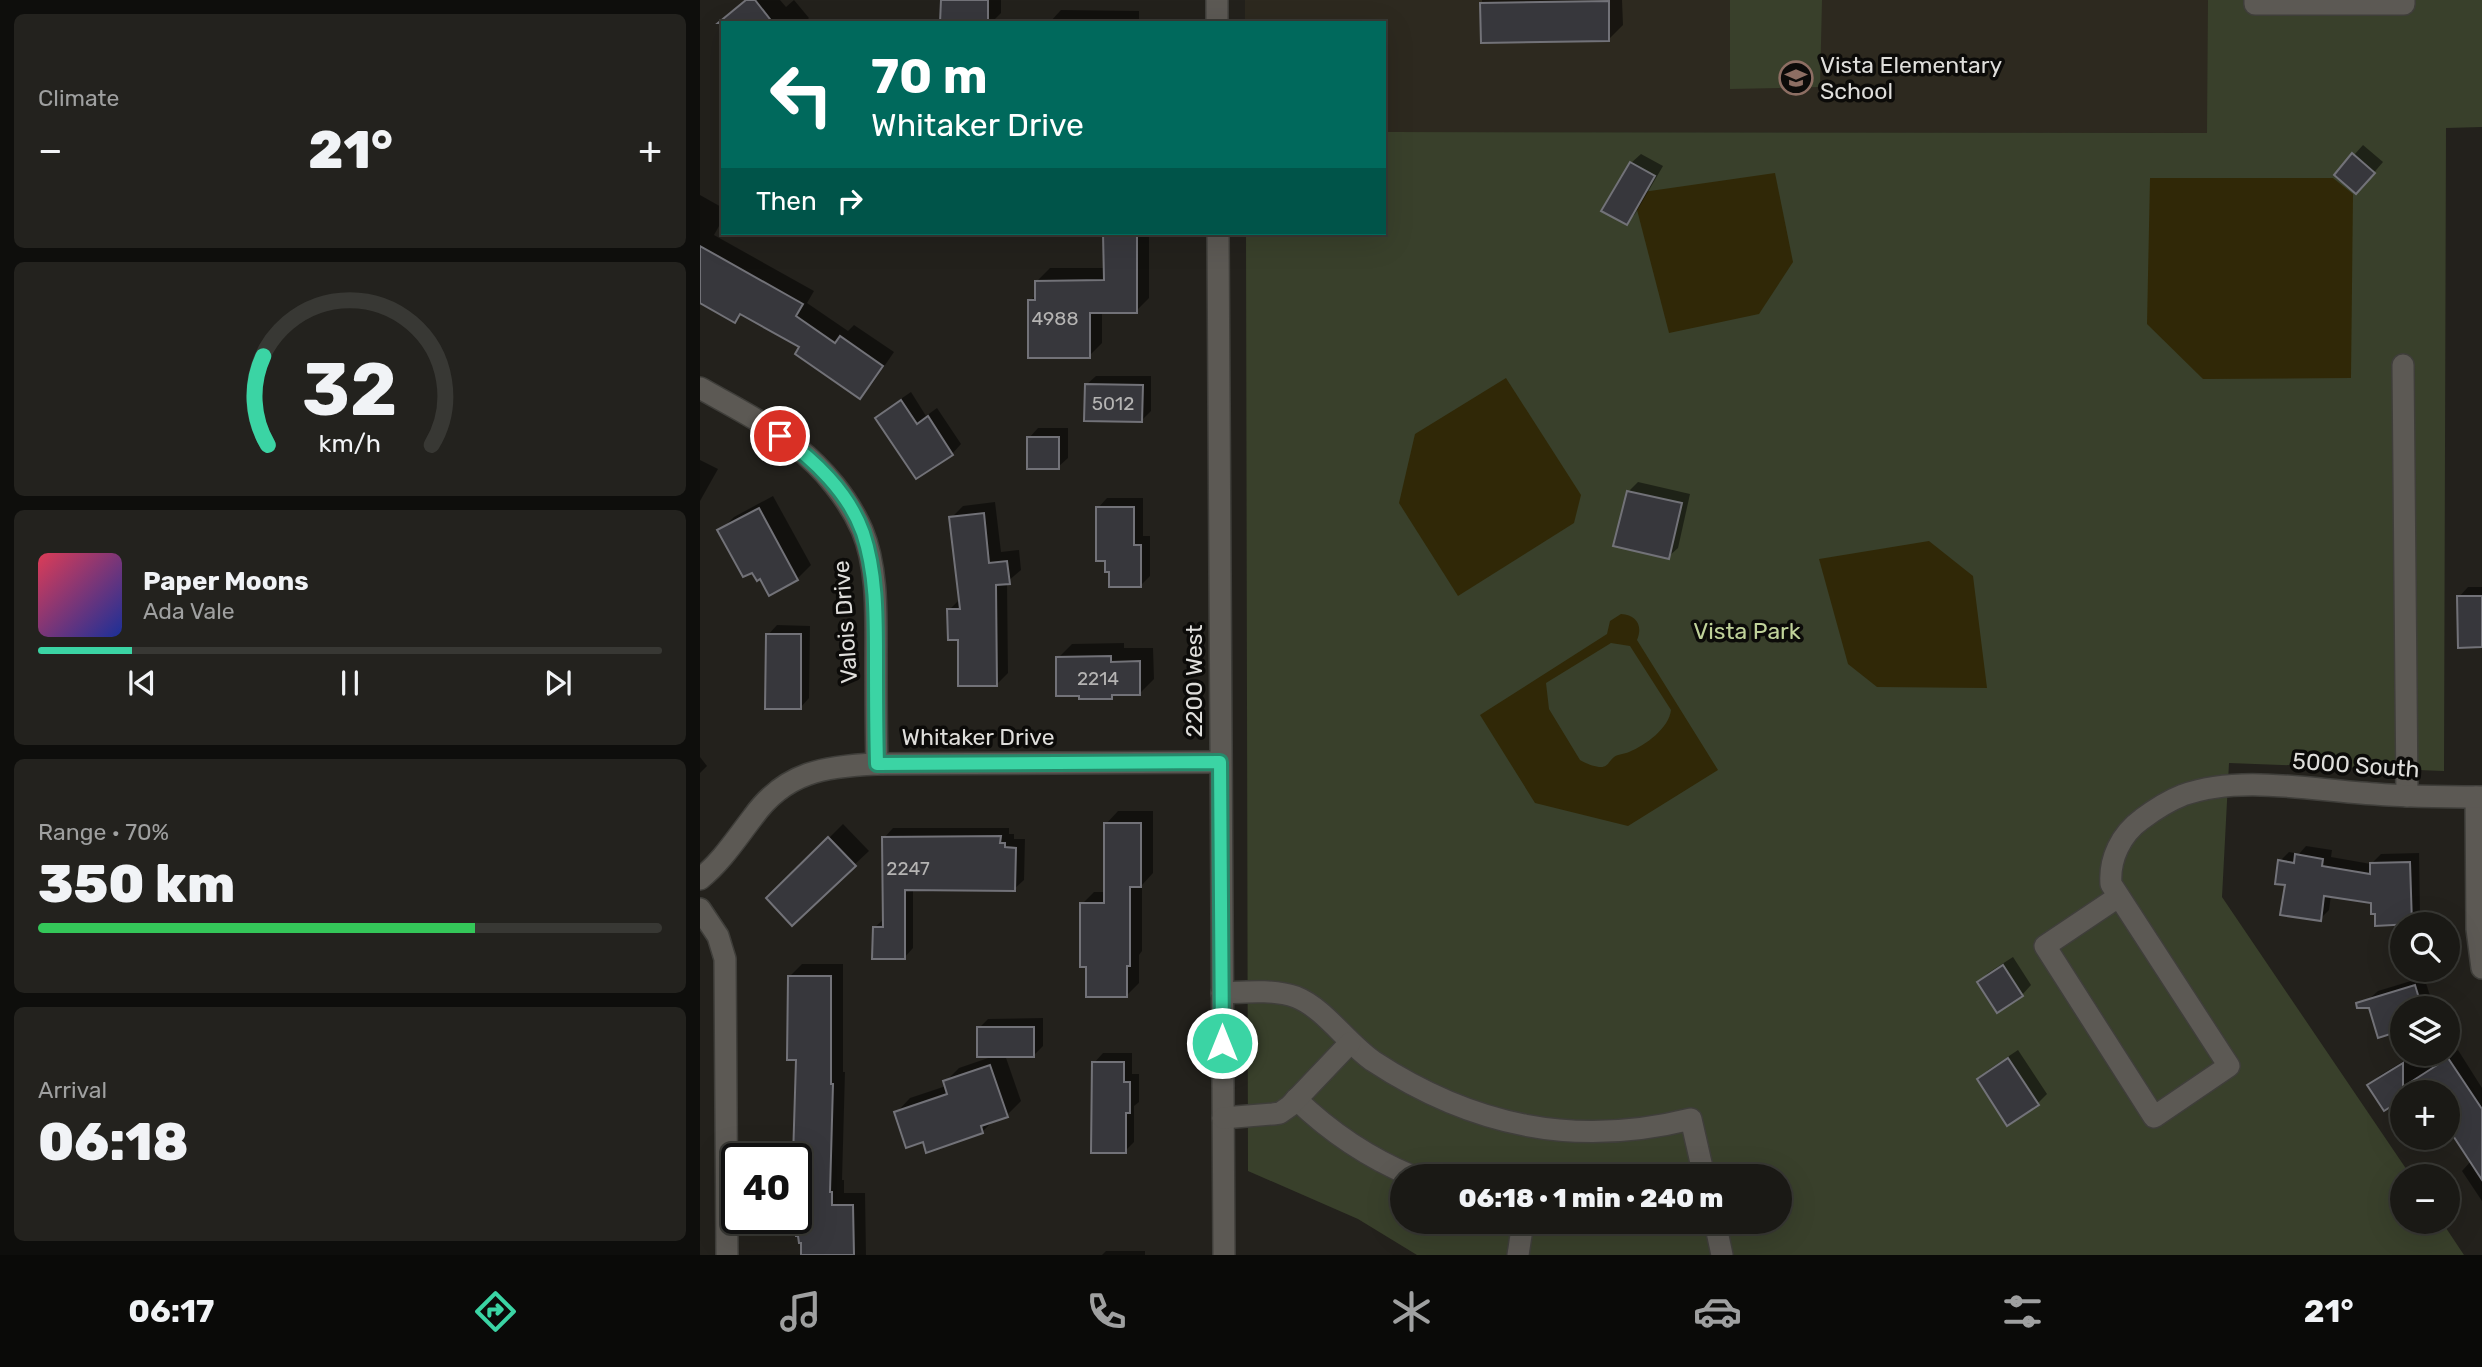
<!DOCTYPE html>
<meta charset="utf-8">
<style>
:root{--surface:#1a1915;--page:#23221e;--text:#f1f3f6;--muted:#9fa0a0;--line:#383834;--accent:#3bd4a4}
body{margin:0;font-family:Rubik,sans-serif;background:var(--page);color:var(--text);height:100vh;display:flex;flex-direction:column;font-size:26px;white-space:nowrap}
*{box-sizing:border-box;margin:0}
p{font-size:23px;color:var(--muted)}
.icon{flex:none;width:38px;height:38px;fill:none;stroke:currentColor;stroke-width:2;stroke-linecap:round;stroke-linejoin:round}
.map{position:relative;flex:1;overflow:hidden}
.drawer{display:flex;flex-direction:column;gap:14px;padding:14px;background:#0e0e0c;width:700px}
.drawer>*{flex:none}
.hud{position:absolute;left:21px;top:21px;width:665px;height:214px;border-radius:0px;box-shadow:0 7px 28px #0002,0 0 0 2px var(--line);background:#00695c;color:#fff;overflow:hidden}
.buttons{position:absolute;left:1690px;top:912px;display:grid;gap:14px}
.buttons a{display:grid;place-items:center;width:70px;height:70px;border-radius:50%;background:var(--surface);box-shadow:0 7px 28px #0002,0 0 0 2px var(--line);font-size:35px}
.speed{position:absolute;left:21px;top:1143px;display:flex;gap:14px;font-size:35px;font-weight:700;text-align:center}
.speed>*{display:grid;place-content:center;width:91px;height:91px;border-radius:50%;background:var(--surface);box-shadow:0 7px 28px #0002,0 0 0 2px var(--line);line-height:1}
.speed .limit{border:4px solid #111;border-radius:10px;background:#fff;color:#111}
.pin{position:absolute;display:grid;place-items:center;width:60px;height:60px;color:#fff;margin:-30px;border:4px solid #fff;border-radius:50%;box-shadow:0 2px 7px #0007}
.me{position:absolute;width:77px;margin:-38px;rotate:0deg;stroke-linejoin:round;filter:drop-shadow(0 0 5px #0008)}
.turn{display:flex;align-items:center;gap:24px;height:147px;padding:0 35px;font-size:32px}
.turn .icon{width:91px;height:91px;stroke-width:2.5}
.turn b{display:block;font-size:49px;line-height:60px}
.then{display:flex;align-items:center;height:66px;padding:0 35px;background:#0003;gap:14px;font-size:26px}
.big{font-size:52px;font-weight:800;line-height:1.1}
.drawer .card{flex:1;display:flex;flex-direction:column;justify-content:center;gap:10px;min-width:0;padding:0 24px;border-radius:10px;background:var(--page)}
.drawer .dial{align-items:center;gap:0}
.dial svg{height:182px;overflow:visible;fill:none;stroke:var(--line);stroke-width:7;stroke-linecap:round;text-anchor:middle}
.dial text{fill:var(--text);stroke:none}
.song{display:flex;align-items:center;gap:21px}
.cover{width:84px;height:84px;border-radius:10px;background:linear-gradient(135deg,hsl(350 70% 55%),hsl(230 70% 35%))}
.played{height:7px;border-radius:4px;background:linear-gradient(90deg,var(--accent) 15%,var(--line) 15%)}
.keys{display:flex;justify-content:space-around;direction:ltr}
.heat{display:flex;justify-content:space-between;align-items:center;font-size:38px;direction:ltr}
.charge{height:10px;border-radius:5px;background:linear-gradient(90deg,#34c759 70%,var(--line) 0)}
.trip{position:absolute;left:690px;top:1164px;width:402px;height:70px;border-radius:35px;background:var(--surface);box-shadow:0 7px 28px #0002,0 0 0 2px var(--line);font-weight:800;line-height:70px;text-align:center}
.menu{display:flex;height:112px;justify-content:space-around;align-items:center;background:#0a0a08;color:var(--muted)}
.menu .icon{width:49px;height:49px}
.menu .selected{color:var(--accent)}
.menu b{font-size:32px;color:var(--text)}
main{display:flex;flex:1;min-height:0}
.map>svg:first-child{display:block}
.built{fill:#2d291f}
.green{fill:#39402b;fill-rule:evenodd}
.sand{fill:#302807;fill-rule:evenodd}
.shadow{fill:#0007}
.building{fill:#37373c;stroke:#727278;stroke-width:2}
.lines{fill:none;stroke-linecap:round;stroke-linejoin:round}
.minor-casing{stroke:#3f3e3a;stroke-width:24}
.minor{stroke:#5c5954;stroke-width:21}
.route-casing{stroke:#268a6b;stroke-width:18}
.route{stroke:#3bd4a4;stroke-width:12}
.labels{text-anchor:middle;stroke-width:7;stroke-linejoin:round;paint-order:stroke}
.number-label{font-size:19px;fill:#b5b4b3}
.poi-label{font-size:23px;fill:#dfdedb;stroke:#0c0b09;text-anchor:start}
.street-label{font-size:23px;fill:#dfdedb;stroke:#0c0b09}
.park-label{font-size:23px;fill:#c0d29a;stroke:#0c0b09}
</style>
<main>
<section class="drawer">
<div class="card"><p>Climate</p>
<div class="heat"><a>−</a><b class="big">21°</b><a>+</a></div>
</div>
<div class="card dial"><svg viewBox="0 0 100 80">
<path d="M14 69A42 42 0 1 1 86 69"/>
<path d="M14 69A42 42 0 0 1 12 30" stroke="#3bd4a4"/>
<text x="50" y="56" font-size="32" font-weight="700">32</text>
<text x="50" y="72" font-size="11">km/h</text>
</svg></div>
<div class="card">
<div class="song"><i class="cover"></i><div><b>Paper Moons</b><p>Ada Vale</p></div></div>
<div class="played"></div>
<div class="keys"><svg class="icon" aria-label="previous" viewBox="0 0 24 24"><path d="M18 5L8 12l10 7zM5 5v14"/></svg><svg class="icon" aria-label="pause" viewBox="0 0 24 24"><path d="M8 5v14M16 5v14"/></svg><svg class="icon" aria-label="next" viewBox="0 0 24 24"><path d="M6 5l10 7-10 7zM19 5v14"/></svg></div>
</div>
<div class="card"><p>Range · 70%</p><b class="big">350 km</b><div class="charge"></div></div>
<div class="card"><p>Arrival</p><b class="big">06:18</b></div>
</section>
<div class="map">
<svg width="1782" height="1255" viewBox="0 0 1782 1255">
<rect width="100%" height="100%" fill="#23211c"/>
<polygon class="built" points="545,0 1508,0 1508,133 684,132 684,23 545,23"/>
<g class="green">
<polygon points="1030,0 1122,0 1120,87 1030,89"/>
<path d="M1508,0H1782V127L1746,128L1744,771L1529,763L1522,897L1711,1176H1703V1222H1742L1764,1255H717L658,1219L548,1171L546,233H684V132L1507,133ZM702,1176H1080V1222H702Z"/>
</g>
<g class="sand">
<polygon points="1075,173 1093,262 1059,314 969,333 936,206 943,192"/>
<polygon points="1450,178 1633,178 1653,194 1651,378 1503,379 1447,324"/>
<polygon points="806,378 881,495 874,523 758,596 699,503 715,434"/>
<polygon points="1229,541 1273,576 1287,688 1177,687 1148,664 1119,559"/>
<path d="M921,614C937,615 943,626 937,640L1018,770L928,826L835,803L780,715L907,634L910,621ZM911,643L930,646L971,710C969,728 946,745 929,752C924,754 918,754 914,757C909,761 908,767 901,767C894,767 885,763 880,760L849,709L846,683Z"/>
</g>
<g class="shadow">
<polygon points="46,0 80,0 86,7 94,0 109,18 104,23 23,23 23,25 21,23"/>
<polygon points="242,0 301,0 301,13 291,23 242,23"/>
<polygon points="782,0 922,0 923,25 909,39 782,42"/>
<polygon points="361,10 439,11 439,23 349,23"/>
<polygon points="1663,145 1683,162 1665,183 1636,175"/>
<polygon points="941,154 963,166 935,214 926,223 931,163"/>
<polygon points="0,195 23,208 23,219 14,235 114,291 107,303 148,331 154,325 194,352 172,384 160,397 102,347 42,313 35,320 0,302"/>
<polygon points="405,233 449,233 449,298 436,311 402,311 402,343 389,356 330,301 337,294 337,281 350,268 405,268"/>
<polygon points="396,376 451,376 451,411 442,420 386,385"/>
<polygon points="211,392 226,416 237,408 261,444 252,454 177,418 186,409"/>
<polygon points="338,428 368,428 368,458 358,467 329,438"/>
<polygon points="0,460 18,469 0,501"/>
<polygon points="938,482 990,494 978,548 968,557 928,492"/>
<polygon points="73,496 111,565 97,579 60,576 20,531 34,517"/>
<polygon points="407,498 443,498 443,536 450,536 450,576 440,586 411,570 406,559 398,508"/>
<polygon points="295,502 301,552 319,550 321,570 307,582 308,673 296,685 260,639 249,610 260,599 251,518 263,506"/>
<polygon points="1768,587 1782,587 1782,645 1759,597"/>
<polygon points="77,625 110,626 109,698 100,708 68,635"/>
<polygon points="424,643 424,648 453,648 454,679 440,693 415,693 411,697 358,658 372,644"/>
<polygon points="0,757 7,766 0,773"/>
<polygon points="418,811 453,811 453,873 442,885 442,951 439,955 439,983 426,996 387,965 382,904 394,892 406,892 406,824"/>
<polygon points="143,824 169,851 92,923 69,898"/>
<polygon points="193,828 309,828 309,834 314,834 314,839 325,839 324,880 314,889 213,888 213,948 204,958 174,928 185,918 184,838"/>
<polygon points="1606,846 1632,850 1631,857 1671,864 1681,854 1719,853 1720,914 1711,924 1676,912 1672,902 1631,895 1629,910 1620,919 1587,884 1580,861 1589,852 1599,854"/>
<polygon points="1313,957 1331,985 1322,995 1297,1010 1279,982 1288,973"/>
<polygon points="102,964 143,964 143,1072 145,1072 142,1180 144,1180 144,1193 165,1193 166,1255 103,1255 100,1235 94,1235 94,1218 96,1218 98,1058 89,977"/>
<polygon points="1724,977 1734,1008 1703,1008 1668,1000 1678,991"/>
<polygon points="343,1018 343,1046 334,1055 305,1055 321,1101 307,1115 295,1119 282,1132 224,1140 196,1113 210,1098 246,1086 245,1082 259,1068 294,1056 279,1028 288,1019"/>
<polygon points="1318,1050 1347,1094 1338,1103 1279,1079 1288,1070"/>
<polygon points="1758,1050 1782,1088 1782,1201 1762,1171 1771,1161 1748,1092 1711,1092 1670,1086 1679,1076 1715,1054 1748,1053 1749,1056"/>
<polygon points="403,1053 432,1053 432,1074 439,1074 439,1102 434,1106 434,1142 425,1151 394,1063"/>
<polygon points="406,1251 445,1251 445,1255 402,1255"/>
</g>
<g class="building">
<polygon points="46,0 55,0 73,23 18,23"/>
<polygon points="241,0 288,0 288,23 240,23"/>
<polygon points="909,1 909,41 781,43 780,3"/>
<polygon points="1652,153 1675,173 1656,194 1634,175"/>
<polygon points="930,162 955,176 927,225 901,211"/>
<polygon points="403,233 437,233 437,313 390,313 390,358 328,358 328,300 335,300 335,281 404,280"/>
<polygon points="0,246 103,304 96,316 135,343 140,336 183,366 160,399 95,354 99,347 40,314 35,323 0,303"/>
<polygon points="385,384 443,385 442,422 384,421"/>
<polygon points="201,400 217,424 228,416 253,455 216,479 175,418"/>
<rect x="327" y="437" width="32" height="32"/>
<polygon points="927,491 982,503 969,559 913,546"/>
<polygon points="396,507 434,507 434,545 441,545 441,587 409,587 409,572 405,572 405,561 396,561"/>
<polygon points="59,508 98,580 69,596 60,579 57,581 52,573 43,577 17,530"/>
<polygon points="284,513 289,563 307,561 310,584 296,585 297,686 258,686 258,640 248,640 247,609 260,609 249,517"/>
<polygon points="1757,596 1782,596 1782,647 1758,648"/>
<polygon points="66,634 101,634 101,709 65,709"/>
<polygon points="411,656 411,662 440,661 440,695 412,695 412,699 379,699 379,696 356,696 356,657"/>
<polygon points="404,823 441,823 441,887 430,887 430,966 427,966 427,997 386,997 386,967 380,967 380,903 404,903"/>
<polygon points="301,836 300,843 305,843 305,847 316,848 315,891 205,890 205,959 172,959 173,927 183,927 182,837"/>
<polygon points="128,837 156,866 92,926 66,898"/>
<polygon points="1595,854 1623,859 1622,866 1670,874 1670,863 1710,862 1712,924 1675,926 1675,914 1671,914 1671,903 1624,896 1621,921 1580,915 1585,885 1575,884 1578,860 1594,863"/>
<polygon points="1303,965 1323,996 1297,1013 1277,982"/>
<polygon points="88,976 131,976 131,1084 133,1084 130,1192 132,1192 132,1205 153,1205 154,1255 101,1255 101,1243 99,1243 98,1236 96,1236 96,1158 93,1158 96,1060 87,1060"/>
<polygon points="1715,985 1722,1008 1703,1008 1703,1030 1678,1038 1669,1008 1657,1008 1656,1003"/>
<rect x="277" y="1027" width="57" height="30"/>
<polygon points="1308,1058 1339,1105 1307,1126 1277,1079"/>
<polygon points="1748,1058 1782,1109 1782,1180 1748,1128 1748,1092 1703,1092 1703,1099 1684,1111 1667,1085 1703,1063 1703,1087"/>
<polygon points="392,1062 424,1062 424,1082 430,1082 430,1113 426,1113 426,1153 391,1153"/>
<polygon points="290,1065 308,1117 281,1126 283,1133 226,1153 223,1142 206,1148 194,1112 247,1094 243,1081"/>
</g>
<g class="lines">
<defs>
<g id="minor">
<polyline points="517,0 517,23"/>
<polyline points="1555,0 1555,4 1704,4 1704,0"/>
<polyline points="518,233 524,1255"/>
<polyline points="1703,365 1707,796"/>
<path d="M0,388C32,406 66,423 96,447C123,468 148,498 162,530C178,568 176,616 176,657C176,692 176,728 177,764"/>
<polyline points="1776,797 1777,929 1782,968"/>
<path d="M0,879C22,861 36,839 53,817C85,772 125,766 177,764L520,762"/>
<path d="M1418,897L1345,946L1454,1117L1529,1066L1411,884C1409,859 1421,834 1442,819C1454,810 1468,801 1483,795C1541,774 1615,791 1675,794C1710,797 1746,797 1782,797"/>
<polyline points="0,909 18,936 25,959 27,1255"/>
<path d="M522,993C546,992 572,989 596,997C624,1008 647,1043 673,1061C772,1126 875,1148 991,1119L1004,1176"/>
<path d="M596,1099C630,1132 669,1158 712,1176"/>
<polyline points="523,1118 573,1114 580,1113 590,1106 650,1043"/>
<polyline points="1015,1222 1022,1255"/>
<polyline points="818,1255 823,1222"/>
</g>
</defs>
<use href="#minor" class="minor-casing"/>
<use href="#minor" class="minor"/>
</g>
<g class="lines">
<defs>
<path id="route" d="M80,436C114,459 149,493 163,533C176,572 176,615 176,656C176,692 176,728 177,764L520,762L522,1043"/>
</defs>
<use href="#route" class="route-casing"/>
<use href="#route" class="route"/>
</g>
<defs>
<symbol id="school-ring" viewBox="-11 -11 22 22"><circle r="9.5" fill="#0c0b09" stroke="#8d6e63" stroke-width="1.5"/><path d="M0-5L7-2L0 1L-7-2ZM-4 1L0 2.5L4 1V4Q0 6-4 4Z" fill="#8d6e63"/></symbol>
</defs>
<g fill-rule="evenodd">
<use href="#school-ring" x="1077" y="59" width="38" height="38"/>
</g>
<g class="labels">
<g class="number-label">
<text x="355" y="325">4988</text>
<text x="413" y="410">5012</text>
<text x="398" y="685">2214</text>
<text x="208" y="875">2247</text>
</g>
<g class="poi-label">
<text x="1120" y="73">Vista Elementary<tspan x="1120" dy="26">School</tspan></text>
</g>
<g class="street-label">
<text transform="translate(145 622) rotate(-94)" y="8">Valois Drive</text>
<text transform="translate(494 681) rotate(-90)" y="8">2200 West</text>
<text x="278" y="745">Whitaker Drive</text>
<text transform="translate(1656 765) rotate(4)" y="8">5000 South</text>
</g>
<g class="park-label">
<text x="1047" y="639">Vista Park</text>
</g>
</g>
</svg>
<div class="buttons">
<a><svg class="icon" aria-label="search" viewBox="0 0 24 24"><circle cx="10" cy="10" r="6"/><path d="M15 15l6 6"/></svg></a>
<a><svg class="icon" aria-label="layers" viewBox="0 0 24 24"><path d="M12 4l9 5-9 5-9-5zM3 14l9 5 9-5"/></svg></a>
<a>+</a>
<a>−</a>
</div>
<div class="speed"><div class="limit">40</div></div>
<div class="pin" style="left:80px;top:436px;background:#d93025"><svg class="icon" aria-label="arrive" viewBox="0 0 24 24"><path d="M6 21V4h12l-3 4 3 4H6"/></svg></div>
<svg class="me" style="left:522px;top:1043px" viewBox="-20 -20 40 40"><circle r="17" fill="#3bd4a4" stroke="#fff" stroke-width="3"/><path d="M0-11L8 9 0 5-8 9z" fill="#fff"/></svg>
<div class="trip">06:18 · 1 min · 240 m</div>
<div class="hud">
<div class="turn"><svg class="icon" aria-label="left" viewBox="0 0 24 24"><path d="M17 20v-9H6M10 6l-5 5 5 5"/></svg><div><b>70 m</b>Whitaker Drive</div></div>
<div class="then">Then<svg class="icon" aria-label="right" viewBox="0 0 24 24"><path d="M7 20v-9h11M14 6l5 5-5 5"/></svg></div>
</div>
</div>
</main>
<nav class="menu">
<b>06:17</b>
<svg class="icon selected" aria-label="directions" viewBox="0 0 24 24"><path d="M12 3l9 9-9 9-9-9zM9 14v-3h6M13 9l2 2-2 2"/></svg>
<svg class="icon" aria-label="music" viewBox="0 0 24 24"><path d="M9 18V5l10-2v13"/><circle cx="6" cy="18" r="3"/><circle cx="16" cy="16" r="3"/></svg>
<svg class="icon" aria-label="phone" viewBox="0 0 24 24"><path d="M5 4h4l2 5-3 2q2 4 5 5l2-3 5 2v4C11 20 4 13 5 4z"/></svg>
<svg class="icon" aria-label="climate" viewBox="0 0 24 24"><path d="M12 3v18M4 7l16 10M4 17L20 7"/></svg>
<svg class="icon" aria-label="car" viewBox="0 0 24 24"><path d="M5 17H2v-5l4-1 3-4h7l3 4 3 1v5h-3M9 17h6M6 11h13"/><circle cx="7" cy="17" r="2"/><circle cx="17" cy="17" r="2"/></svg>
<svg class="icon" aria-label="filters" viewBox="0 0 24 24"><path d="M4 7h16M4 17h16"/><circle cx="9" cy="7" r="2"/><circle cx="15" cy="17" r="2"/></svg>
<b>21°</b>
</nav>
